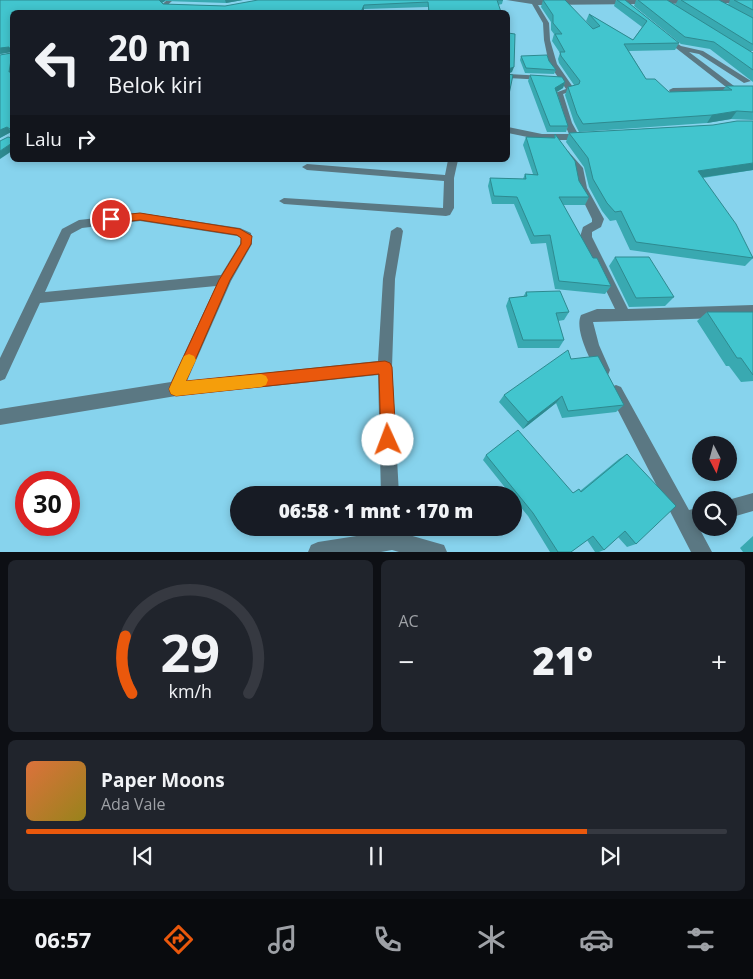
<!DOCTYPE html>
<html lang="id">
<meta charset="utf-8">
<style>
:root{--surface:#171b24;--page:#20242c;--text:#f1f3f6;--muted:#9ea1a6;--line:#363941;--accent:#ea580c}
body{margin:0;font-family:"Open Sans",sans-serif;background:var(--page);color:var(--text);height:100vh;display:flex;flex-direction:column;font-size:19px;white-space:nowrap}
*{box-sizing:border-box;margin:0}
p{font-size:16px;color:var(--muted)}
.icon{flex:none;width:28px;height:28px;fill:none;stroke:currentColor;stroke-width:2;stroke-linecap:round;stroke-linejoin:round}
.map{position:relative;height:552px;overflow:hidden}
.side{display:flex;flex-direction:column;gap:8px;padding:8px;background:#0d0f14;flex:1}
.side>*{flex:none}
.top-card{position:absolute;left:10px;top:10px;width:500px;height:152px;border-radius:8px;box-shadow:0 2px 8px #0003;background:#171b24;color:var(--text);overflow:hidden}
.needle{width:32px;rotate:174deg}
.controls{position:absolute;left:692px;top:436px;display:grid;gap:10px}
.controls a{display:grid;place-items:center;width:45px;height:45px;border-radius:50%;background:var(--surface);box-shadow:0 2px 8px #0003;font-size:25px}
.speed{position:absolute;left:15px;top:471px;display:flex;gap:10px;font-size:25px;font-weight:700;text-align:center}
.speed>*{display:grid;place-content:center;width:65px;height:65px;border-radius:50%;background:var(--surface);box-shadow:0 2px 8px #0003;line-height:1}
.speed .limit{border:8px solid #d22;background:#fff;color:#111}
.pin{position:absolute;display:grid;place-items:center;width:42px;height:42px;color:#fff;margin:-21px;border:2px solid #fff;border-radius:50%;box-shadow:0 1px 5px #0007}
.me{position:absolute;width:55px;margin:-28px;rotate:358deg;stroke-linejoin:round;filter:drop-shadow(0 0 4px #0008)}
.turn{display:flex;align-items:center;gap:18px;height:105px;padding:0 15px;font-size:22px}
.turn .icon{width:65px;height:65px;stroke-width:2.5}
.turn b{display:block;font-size:35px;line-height:42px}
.then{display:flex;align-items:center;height:48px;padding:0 15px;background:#0003;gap:10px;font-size:19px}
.big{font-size:38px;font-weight:800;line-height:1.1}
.side .tile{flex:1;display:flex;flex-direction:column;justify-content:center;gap:8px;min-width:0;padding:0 18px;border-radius:8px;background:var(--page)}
.side .dial{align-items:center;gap:0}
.dial svg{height:130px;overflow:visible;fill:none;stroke:var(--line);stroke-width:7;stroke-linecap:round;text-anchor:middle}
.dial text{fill:var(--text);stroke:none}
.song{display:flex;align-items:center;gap:15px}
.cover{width:60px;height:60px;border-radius:8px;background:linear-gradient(135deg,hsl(20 70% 55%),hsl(50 70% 35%))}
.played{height:5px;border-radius:2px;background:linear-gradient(90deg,var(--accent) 80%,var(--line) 80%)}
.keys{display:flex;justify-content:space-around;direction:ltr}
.heat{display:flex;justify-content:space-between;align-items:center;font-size:28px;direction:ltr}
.side .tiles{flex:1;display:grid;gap:8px;grid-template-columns:1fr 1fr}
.tile:last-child{grid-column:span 2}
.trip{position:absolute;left:230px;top:486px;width:292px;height:50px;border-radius:25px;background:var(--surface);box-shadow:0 2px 8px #0003;font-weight:800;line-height:50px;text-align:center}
.dock{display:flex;height:80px;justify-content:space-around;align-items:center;background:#090b0e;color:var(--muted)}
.dock .icon{width:35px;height:35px}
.dock .on{color:var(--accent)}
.dock b{font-size:22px;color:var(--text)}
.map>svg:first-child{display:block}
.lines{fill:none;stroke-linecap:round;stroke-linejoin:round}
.minor{fill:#5b7883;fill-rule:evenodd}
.wall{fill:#39a9b1}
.shaded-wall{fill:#2e8a90}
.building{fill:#42c5ce;stroke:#2e8a90}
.route{fill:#ea580c;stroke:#983908}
.slow{fill:#f59e0b}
</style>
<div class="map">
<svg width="753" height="552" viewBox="0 0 753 552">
<rect width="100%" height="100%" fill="#87d3ed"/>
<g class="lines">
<g class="minor">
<polygon points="167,0 173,0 160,12 154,12"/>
<polygon points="506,0 753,0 753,3 538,5 549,23 550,40 557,64 575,90 563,94 572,123 578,134 587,135 588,137 584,140 542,140 508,133 508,127 542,134 569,134 564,123 555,93 566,89 549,64 544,40 543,23 532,4"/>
<polygon points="665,35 681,46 703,51 751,81 744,83 699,54 689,52 738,89 734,91 670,92 669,90 673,88 726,87 663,38 662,37"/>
<polygon points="508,74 545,76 549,78 545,80 508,78"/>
<path d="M565,150L568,151L583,168L587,188L604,219L601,227L592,232V237L628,309L753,305V317L593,322L599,345L610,370L608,375L603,377L598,375C591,361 574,330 581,315L597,309H615L580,237L583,227L592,222V219L577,188L573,169L560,153Z"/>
<polygon points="448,160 458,160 454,178 454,208 450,215 446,216 284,204 279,201 284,198 443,208 444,181 307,170 302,167 307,164 445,175"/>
<path d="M140,213L240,228L251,233L252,244L231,281L187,381L378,361L383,279L391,231L397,227L401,228L403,231L395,279L392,367L399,495H381L378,375L176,396L0,425V409L171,382L216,286L40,303L5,379L0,381V358L62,229L79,220ZM140,221L237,236L241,238L240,244L221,275L45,292L71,234L82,228Z"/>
<polygon points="616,385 621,387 689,510 701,507 701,525 698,526 712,552 691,552 611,397 608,392 611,387"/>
<polygon points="753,493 753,511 729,518 728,500"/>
<polygon points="383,528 401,528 402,533 444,545 447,552 399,552 392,550 381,552 308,552 311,545 318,542 382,532"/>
</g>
</g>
<g class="wall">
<polygon points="0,0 243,0 226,3 165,1 162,3 163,4 225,6 503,0 502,4 498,5 501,12 428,12 428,7 364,9 363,12 12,12 12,133 11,132 0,138 0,55 11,53 10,52 0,54"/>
<polygon points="543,0 593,29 586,21 589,14 633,40 642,27 614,6 616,0 625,0 679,43 675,50 629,51 646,79 669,92 723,90 726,86 753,86 753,120 731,119 707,123 579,132 574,122 565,95 568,87 574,85 559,63 558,59 560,53 552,41 554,34 551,30 551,22 541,7"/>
<polygon points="636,0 667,0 675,5 678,0 719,0 728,5 730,0 753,0 753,51 749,51 753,53 753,82 710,49 681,44 634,6"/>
<polygon points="521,56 549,61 556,70 554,74 525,73 520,60"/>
<polygon points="530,75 565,82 563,88 557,92 568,126 566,132 547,132 528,81"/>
<polygon points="713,125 753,170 703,178 753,257 753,258 745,266 630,250 616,220 610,221 602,211 589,187 584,167 566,142 569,133"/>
<polygon points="555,134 579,181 589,197 585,205 563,205 593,258 611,286 605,294 555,289 546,243 531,244 514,204 492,204 488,186 490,178 523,179 525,174 533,174 523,145 526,137 554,138"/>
<polygon points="615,257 674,297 665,306 629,307 609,266"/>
<polygon points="526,292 569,312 564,320 558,321 564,340 559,348 518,348 506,306 509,298 523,297"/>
<polygon points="707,312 753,312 753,381 741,382 729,366 726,366 697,321"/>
<polygon points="571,359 624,405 616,412 562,418 556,403 523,429 499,402 504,395"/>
<polygon points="627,454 636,544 627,547 618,537 604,550 599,552 595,552 587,540 571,552 550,552 528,516 514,499 514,495 511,495 483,460 486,455 573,493 579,489 580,491 619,459"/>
<polygon points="753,536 753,552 743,552 740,548"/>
</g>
<g class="shaded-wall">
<polygon points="159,0 165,0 165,1 160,4"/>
<polygon points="225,0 243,0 226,3"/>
<polygon points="364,5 364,9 363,12 361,12"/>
<polygon points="9,47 12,52 0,54 0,48"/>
<polygon points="11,60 12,63 12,76 9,72"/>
<polygon points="514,67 512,72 508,74 508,69"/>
<polygon points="565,82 563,88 553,94 555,88"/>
<polygon points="737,111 731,119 707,123 712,115"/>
<polygon points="7,127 11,132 0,138 0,130"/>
<polygon points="12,143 12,151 0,159 0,151"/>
<polygon points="753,163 753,170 691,179 698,171"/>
<polygon points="562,396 556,403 523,429 528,422"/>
</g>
<g class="building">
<polygon points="0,0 159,0 163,4 225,6 258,0 503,0 497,0 501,12 429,12 428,2 364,5 361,12 331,11 331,12 12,12 12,60 11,60 9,72 12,72 12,127 10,129 7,127 0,130 0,55 11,53 9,47 0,48"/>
<polygon points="543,0 565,0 593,29 600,26 589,14 633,40 647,21 617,0 625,0 679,43 624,44 646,79 655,79 669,92 732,90 726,86 753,86 753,112 737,111 712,115 583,124 577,114 568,87 579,84 580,81 561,56 560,52 565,52 555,34 562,34 553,23 553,15"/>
<polygon points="638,0 667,0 753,53 753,70 714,42 685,37"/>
<polygon points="681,0 719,0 753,18 753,44 752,44"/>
<polygon points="734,0 753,0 753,10"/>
<polygon points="508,33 515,34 514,67 508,69"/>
<polygon points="547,55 549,61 556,70 526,68 521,56"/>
<polygon points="508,70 508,74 513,75 508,99"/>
<polygon points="530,75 562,77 565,82 555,88 568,126 550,126"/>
<polygon points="737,121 753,121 753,163 698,171 736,224 753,258 636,242 621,211 615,212 607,203 593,179 588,158 569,133 713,125"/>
<polygon points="555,134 575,161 579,181 589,197 559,197 593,258 597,258 611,286 559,281 550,235 534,236 517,197 494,196 490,178 526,179 525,174 538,175 526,137 555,138"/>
<polygon points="8,137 12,138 12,143 0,151 0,141"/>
<polygon points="615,257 649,257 674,297 636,298"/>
<polygon points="560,291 569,312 556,313 564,340 523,340 509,298 527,296 526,292"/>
<polygon points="707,312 753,312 753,375 741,358 737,358"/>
<polygon points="568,350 571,359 598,356 624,405 568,411 562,396 528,422 504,395"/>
<polygon points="518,430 573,493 579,489 581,492 627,454 676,506 636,544 625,531 604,550 593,536 571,552 558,552 533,513 486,455"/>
</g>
<polygon class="route" points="140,213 240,229 252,236 251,244 230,280 186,381 385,361 390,363 392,367 396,440 394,446 388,448 383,446 381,440 379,374 176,396 171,394 169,389 171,384 219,280 241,244 241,238 237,235 140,220 111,223 106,219 111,216"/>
<polygon class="slow" points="189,354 194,356 196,360 186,381 261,374 266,376 268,380 266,385 261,387 176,396 171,394 169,389 184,356"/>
</svg>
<div class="controls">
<a><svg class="needle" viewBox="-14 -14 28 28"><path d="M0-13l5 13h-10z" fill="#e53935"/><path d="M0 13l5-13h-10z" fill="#9ea1a6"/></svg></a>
<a><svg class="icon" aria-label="search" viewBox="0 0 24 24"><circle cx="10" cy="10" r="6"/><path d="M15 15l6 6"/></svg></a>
</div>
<div class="speed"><div class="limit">30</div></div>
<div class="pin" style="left:111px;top:219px;background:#d93025"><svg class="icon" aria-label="arrive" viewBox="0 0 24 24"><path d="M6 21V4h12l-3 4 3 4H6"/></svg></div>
<svg class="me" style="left:388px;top:440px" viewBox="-20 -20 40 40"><circle r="19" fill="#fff"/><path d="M0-13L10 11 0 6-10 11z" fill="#ea580c"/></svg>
<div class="trip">06:58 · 1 mnt · 170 m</div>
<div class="top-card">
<div class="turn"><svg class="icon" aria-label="left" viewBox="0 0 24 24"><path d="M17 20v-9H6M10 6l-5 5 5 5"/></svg><div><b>20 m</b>Belok kiri</div></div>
<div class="then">Lalu<svg class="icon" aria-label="right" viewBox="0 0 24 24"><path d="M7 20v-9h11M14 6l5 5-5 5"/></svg></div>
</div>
</div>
<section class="side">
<div class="tiles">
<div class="tile dial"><svg viewBox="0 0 100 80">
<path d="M14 69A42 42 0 1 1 86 69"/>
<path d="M14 69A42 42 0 0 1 10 34" stroke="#ea580c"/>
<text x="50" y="56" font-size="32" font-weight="700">29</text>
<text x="50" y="72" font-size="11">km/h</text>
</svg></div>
<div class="tile"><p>AC</p>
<div class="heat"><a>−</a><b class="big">21°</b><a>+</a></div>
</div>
<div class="tile">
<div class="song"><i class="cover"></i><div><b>Paper Moons</b><p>Ada Vale</p></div></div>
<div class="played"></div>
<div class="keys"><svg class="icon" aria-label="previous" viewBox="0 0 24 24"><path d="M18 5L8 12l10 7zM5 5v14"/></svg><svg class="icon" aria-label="pause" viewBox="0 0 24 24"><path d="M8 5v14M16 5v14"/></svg><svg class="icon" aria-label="next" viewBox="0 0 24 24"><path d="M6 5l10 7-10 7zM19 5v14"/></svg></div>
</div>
</div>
</section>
<nav class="dock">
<b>06:57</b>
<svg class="icon on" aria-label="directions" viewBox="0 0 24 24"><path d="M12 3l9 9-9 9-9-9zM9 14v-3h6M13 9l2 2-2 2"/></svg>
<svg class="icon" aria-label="music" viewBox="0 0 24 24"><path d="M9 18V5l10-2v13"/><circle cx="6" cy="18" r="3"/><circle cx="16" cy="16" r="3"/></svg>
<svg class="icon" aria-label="phone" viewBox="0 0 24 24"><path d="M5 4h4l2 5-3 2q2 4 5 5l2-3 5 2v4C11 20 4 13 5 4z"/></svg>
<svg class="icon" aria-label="climate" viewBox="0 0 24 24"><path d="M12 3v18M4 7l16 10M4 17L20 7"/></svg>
<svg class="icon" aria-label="car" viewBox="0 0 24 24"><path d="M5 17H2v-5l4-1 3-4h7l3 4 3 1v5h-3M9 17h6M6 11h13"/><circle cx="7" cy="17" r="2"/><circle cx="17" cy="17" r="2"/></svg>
<svg class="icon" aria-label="filters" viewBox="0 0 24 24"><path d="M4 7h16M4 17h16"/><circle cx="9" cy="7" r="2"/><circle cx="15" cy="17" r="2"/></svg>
</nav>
